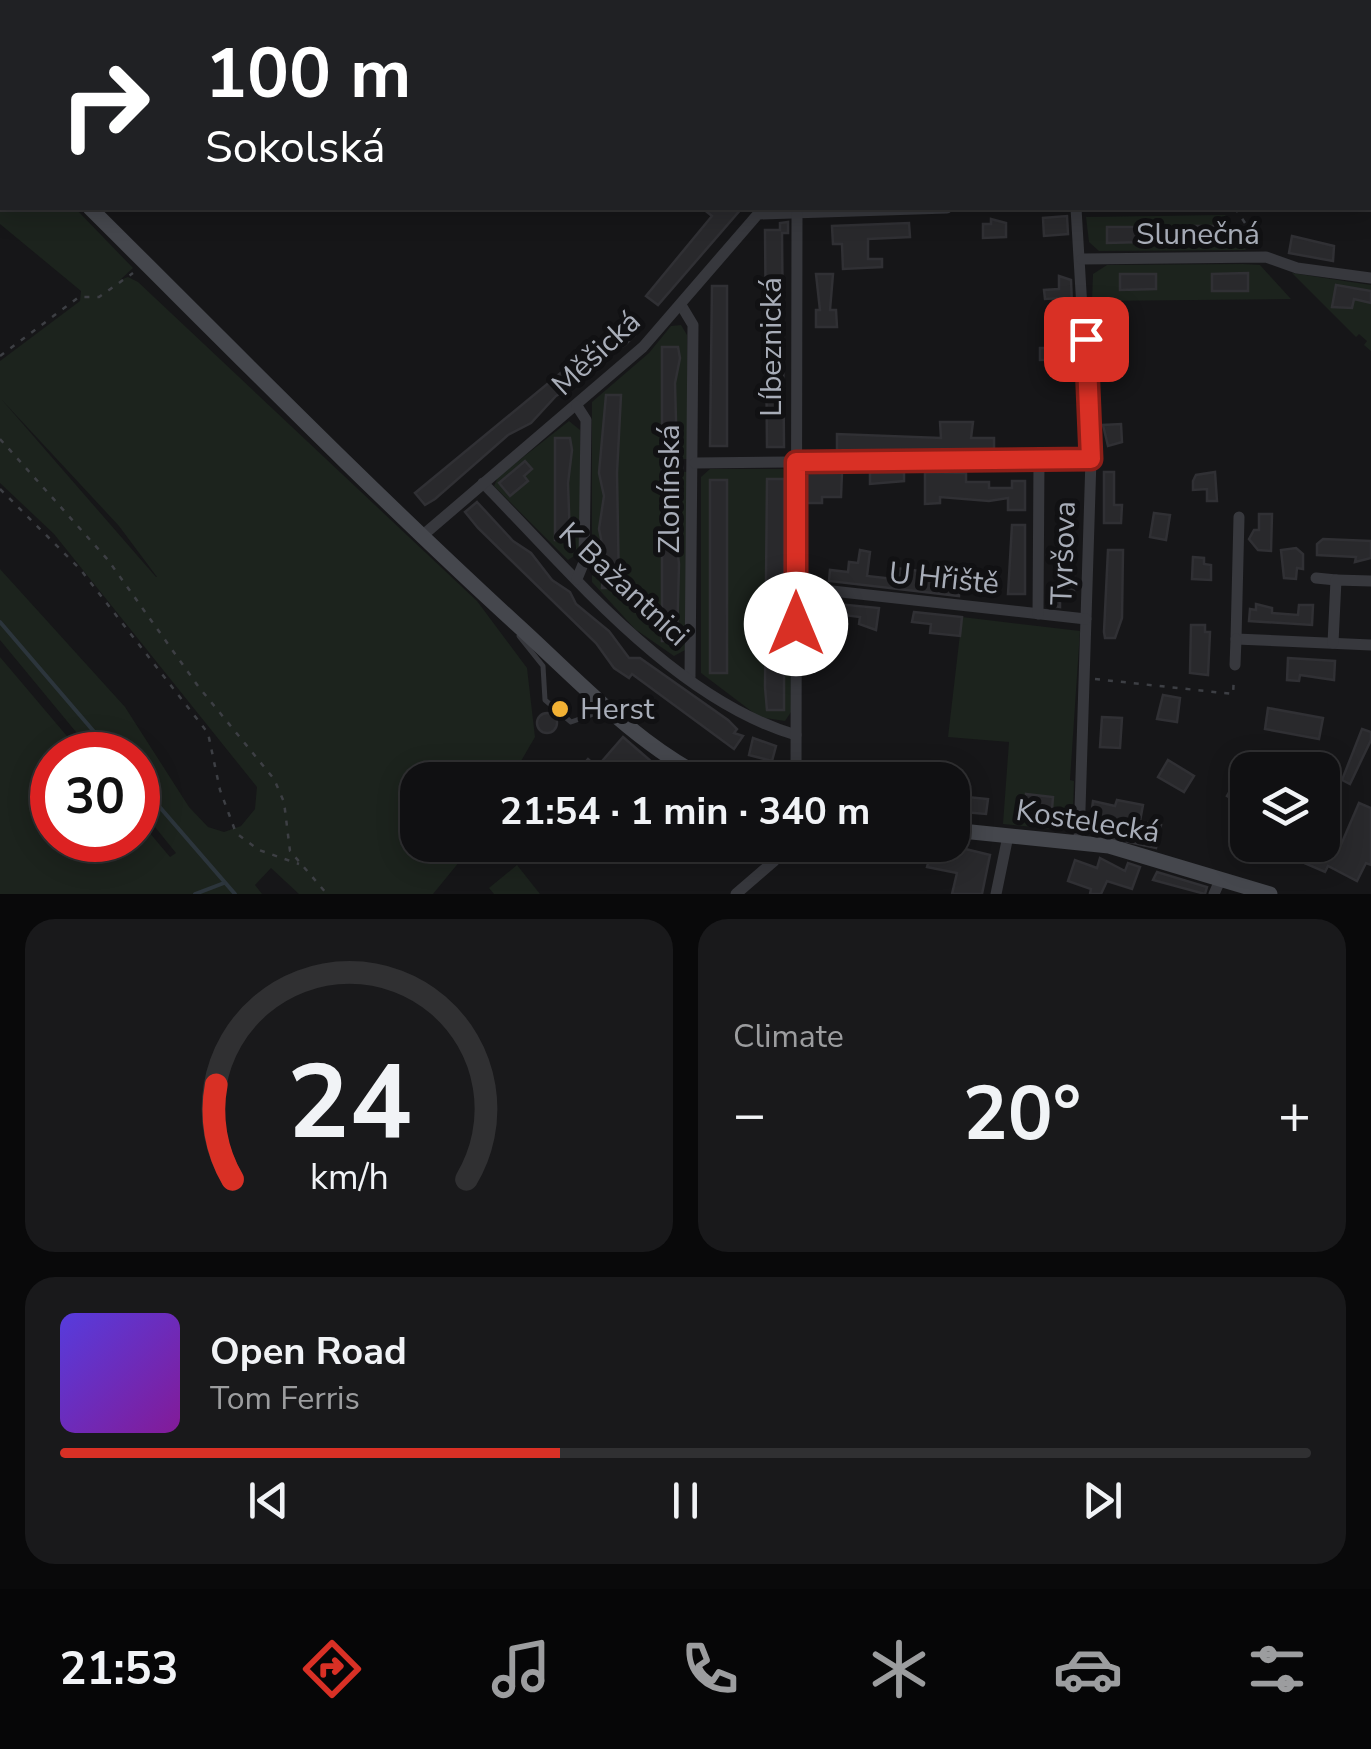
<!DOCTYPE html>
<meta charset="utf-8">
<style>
:root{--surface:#101012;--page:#19191b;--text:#f1f3f6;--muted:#9c9d9f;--line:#303032;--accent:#d93025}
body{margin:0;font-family:"Nunito Sans",sans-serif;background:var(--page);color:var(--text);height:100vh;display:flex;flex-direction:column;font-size:38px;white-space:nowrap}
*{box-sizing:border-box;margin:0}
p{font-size:32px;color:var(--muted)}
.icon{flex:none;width:55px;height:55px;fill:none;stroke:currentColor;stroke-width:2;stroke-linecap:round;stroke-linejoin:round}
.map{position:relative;height:894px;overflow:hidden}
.panel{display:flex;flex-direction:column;gap:25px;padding:25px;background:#09090a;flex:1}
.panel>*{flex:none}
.guide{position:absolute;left:0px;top:0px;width:1372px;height:210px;box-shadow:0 5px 25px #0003,0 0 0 2px var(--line);background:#202124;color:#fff;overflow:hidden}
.controls{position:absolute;left:1230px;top:752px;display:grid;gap:20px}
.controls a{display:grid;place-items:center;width:110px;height:110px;border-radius:20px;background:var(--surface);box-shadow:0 5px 25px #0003,0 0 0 2px var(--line);font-size:50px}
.speed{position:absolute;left:30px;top:732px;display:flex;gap:20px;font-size:50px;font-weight:700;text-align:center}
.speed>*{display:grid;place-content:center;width:130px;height:130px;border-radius:50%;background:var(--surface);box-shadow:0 5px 25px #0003,0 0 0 2px var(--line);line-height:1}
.speed .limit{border:15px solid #d22;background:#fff;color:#111}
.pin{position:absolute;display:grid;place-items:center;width:85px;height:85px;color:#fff;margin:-42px;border-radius:20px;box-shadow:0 5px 15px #0006}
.me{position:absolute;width:110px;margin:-55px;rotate:0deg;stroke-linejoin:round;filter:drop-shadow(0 0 8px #0008)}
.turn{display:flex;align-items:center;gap:35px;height:210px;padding:0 40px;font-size:45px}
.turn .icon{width:130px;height:130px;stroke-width:2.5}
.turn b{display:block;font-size:70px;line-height:85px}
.big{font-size:75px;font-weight:700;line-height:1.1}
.panel .tile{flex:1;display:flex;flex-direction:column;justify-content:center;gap:15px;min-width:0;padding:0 35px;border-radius:30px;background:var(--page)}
.panel .dial{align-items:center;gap:0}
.dial svg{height:260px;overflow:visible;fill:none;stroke:var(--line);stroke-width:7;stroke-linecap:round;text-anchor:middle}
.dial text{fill:var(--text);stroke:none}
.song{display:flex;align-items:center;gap:30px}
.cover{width:120px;height:120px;border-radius:15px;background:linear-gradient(135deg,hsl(250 70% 55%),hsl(290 70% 35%))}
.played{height:10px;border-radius:5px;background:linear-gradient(90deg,var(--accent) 40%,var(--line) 40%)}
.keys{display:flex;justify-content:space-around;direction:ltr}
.heat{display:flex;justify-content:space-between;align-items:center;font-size:55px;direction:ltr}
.panel .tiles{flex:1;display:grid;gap:25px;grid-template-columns:1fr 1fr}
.tile:last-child{grid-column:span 2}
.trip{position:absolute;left:400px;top:762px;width:570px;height:100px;border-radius:30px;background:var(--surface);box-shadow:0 5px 25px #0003,0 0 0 2px var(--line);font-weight:700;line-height:100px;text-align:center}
.menu{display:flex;height:160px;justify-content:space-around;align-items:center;background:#060607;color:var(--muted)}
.menu .icon{width:70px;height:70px}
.menu .active{color:var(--accent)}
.menu b{font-size:45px;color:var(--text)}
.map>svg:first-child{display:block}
.green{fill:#1c231d;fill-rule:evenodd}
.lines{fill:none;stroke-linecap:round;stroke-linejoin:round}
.stream{stroke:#2c353c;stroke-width:4}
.building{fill:#29292c;stroke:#303034;stroke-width:2.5}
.path{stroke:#3d3f44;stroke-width:2.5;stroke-dasharray:5 8;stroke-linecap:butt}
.lane{stroke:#37383d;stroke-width:5}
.street{stroke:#37383d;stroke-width:11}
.secondary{stroke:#45474d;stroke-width:15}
.route-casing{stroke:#8d1f18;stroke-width:25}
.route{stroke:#d93025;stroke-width:18}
.poi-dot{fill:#f2b134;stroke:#111113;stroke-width:4}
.labels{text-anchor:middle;stroke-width:10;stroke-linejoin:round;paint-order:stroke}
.street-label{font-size:30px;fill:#a8adb8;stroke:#111113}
.poi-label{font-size:30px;fill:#a8adb8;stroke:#111113;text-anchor:start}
</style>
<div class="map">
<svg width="1371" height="894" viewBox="0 0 1371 894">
<rect width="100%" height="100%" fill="#161618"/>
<g class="green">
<path d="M0,111L2,208H75L133,268L120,280L128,277L138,282L477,601L527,668L535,737L510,780H418V845H473L433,894H299L271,868L255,885L262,894H0V657L83,755H52V840H138V819L170,857L176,853L138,806V755H95L0,640V569L125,707L189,807L208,827L224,832L241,826L255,809L257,787L54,534L0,483V361L80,301L81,291L0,224ZM2,400L119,526L157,577H156Z"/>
<polygon points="1225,215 1246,250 1099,251 1089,242 1086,217"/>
<polygon points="1243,264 1260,265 1291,299 1092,301 1093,274 1107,265"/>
<polygon points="1292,273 1371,285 1371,351 1364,345 1367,341 1359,334 1356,337"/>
<polygon points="681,325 687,335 687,459 660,459 662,530 677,530 675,471 687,472 687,649 674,656 635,629 592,582 592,402 649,353 671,326"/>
<polygon points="569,421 580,430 580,552 568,560 494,486 498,477"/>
<polygon points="710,469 783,469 790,474 791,712 785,721 759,717 701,673 701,477"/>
<polygon points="962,617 1080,631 1070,780 1074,781 1073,812 1060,830 1003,824 1009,742 948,737"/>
<polygon points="517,865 540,894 494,894 489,888"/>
</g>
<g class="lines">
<g class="stream">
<polyline points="0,622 114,755"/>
<polyline points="138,782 235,894"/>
<polyline points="195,894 224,883"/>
</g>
</g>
<g class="building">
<polygon points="702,208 742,208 658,305 646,296 712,216"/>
<polygon points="1067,216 1068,234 1044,236 1043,218"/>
<polygon points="991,219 1006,223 1006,237 983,238 983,224 991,224"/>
<polygon points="788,222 788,233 782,233 784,447 767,447 765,230 780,230 780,223"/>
<polygon points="909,223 910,237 868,239 868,259 882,259 882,267 843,269 842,244 833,244 832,226"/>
<polygon points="1180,226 1216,226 1216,241 1180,242"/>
<polygon points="1107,227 1143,227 1143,242 1107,243"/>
<polygon points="1292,236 1334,246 1333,261 1289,253"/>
<polygon points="1248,273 1248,291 1212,291 1212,274"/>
<polygon points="816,274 833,274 830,310 836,310 837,327 816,327 816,310 820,310"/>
<polygon points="1120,274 1156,274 1156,289 1120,290"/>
<polygon points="1059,276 1071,280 1072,305 1063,306 1063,298 1045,299 1044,290 1059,289"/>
<polygon points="1336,285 1371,291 1371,303 1354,299 1352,308 1332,307"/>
<polygon points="712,286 727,286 727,446 710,446"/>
<polygon points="635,322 641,329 625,345 603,358 578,384 556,396 531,423 508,435 435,499 425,505 415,493 603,338"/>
<polygon points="1062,339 1074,339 1076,359 1040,360 1040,348 1062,348"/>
<polygon points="662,347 678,347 680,358 675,383 677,459 682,459 682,472 675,471 679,506 675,530 679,564 677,641 662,641"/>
<polygon points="606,395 621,395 617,473 619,588 602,588 604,553 599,529 604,496 599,473"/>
<polygon points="940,422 973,422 971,438 994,438 994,451 837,452 837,434 941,438"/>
<polygon points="1121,424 1122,442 1108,446 1103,425"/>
<polygon points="555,438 570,438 572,450 568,483 570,540 555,540"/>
<polygon points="525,461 532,469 524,476 528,481 510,496 499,483"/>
<polygon points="806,471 842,472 841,497 822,497 822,503 807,503"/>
<polygon points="870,472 904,472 904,481 870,484"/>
<polygon points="925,472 966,473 966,482 989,482 989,488 1012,488 1012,481 1025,481 1025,510 1008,510 1008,498 989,501 940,497 940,503 925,504"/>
<polygon points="1104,472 1114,472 1114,505 1122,505 1121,523 1104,523"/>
<polygon points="1215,472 1217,501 1207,501 1207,489 1193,490 1193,481 1196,475"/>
<polygon points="767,479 784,479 784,710 767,710 765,687"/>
<rect x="710" y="480" width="17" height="193"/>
<polygon points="477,502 513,541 531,553 552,580 570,592 576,604 609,631 629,658 640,658 728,720 737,729 734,733 743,736 734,749 632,674 629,678 614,668 596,643 478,528 465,512"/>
<polygon points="1154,513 1170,515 1166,540 1150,537"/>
<polygon points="1259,514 1272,514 1271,551 1258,550 1249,539 1254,530 1259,530"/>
<polygon points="1012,525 1025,525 1025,594 1008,594"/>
<polygon points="1323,539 1371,541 1371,558 1355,562 1356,557 1317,555 1317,544"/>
<polygon points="1296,548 1303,554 1303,569 1297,568 1296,579 1284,578 1281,550"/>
<polygon points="860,550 870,552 867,576 894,579 895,568 944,574 960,579 959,596 829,581 830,570 848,572 849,562 858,563"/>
<polygon points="1108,550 1123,550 1122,618 1115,638 1105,638 1104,632"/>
<polygon points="1193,557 1204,558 1204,564 1211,565 1211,580 1192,579"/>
<polygon points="1057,570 1074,570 1074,597 1060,597 1060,607 1047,605 1048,596 1057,597"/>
<polygon points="837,604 879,608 876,630 859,624 860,617 836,614"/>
<polygon points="1256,604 1272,608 1272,613 1298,615 1299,605 1313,605 1312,625 1249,621 1250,609 1256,610"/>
<polygon points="914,612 962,617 960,636 930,633 931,624 912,622"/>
<polygon points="1191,625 1205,625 1205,632 1210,632 1208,675 1190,673"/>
<polygon points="1288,658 1335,661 1334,680 1300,675 1299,681 1287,680"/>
<polygon points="1163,695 1180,698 1177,722 1157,719"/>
<polygon points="1268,708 1323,718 1319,739 1265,729"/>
<circle cx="547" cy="723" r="10"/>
<polygon points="1102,717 1122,718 1120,748 1100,747"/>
<polygon points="1362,729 1371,732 1371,740 1350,784 1342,780"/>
<polygon points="623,737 660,769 650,780 570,780 588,759 597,767"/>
<polygon points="753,738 776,746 772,761 749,755"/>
<polygon points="1168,760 1194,776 1184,792 1158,777"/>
<polygon points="1235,782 1248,789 1248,808 1227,796"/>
<polygon points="959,783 968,785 967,797 988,799 986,814 952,811 952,792 958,792"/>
<polygon points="1026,794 1053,797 1052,809 1025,809"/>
<polygon points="1117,800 1143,805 1140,821 1161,825 1156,848 1089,833 1093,801 1115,806"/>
<polygon points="1359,803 1371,808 1371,865 1366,863 1357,881 1328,866 1325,872 1272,849 1267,861 1229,845 1235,845 1247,814 1248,845 1316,845 1337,854"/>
<polygon points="878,845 949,845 990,855 982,894 952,894 957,873 927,867 929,860 878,849"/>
<polygon points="1100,858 1125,871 1128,863 1140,867 1132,889 1107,881 1101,894 1090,894 1091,889 1068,881 1075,860 1097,868"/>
<polygon points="1157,872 1207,887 1205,894 1153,880"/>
</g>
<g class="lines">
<g class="path">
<polyline points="1144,0 1144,2"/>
<polyline points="0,79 2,82"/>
<polyline points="1235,208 1259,244"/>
<polyline points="0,356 79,297 99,297 133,273"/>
<polyline points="0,439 108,560 198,686 274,779 284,802 290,851 327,894"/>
<polyline points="0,489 80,569 208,733 220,790 236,833 259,850 299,864"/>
<polyline points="1095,679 1233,694 1234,677"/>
</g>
<polyline class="lane" points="519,636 543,666 545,700 571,722 602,711"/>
<g class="street">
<polyline points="1076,208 1091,459 1079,841"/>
<polyline points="1082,259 1266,257 1297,268 1371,278"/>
<polyline points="681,305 693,325 690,677"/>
<polyline points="695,463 1091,459"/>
<path d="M483,483C570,571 673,699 796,735"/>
<polyline points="1239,517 1236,639 1371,645"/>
<polyline points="422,536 643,347 758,214 947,208"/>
<polyline points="1316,578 1336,580"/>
<polyline points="577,579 584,562 586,420 577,406"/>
<polyline points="796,587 1086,619"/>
<polyline points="1038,614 1039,460"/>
<polyline points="1333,643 1336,580 1371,581"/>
<polyline points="1235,665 1236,639"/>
<polyline points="796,780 797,215"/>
<polyline points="736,894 774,861 782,845"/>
<polyline points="996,894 1008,836"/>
<polyline points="1214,894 1221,878"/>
</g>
<g class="secondary">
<polyline points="0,98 2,101"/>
<path d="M90,208C230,347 369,489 514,622C575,677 635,744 709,780"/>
<polyline points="952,830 1109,846 1270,894"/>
</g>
</g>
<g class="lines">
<defs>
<polyline id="route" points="796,624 796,462 1091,459 1086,339"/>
</defs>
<use href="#route" class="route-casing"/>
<use href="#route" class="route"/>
</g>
<circle class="poi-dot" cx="560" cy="709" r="10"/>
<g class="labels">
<g class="street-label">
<text x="1198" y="244">Slunečná</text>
<text transform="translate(771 347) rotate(-90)" y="10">Líbeznická</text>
<text transform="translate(596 353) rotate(-43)" y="10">Měšická</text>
<text transform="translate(669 489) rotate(-90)" y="10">Zlonínská</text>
<text transform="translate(1063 553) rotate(-88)" y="10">Tyršova</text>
<text transform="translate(944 578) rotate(6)" y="10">U Hřiště</text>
<text transform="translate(624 584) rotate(43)" y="10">K Bažantnici</text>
<text transform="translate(1088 821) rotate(9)" y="10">Kostelecká</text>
</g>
<g class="poi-label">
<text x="580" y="719">Herst</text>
</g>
</g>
</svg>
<div class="controls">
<a><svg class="icon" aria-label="layers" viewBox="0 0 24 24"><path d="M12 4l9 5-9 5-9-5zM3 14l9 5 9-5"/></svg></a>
</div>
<div class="speed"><div class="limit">30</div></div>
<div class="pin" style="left:1086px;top:339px;background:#d93025"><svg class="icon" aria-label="arrive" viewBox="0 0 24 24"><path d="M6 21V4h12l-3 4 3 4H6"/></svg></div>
<svg class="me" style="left:796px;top:624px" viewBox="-20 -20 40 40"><circle r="19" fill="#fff"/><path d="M0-13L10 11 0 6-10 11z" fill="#d93025"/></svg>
<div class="trip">21:54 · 1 min · 340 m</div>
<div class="guide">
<div class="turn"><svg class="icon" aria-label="right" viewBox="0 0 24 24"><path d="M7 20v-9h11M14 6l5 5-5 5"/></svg><div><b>100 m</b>Sokolská</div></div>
</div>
</div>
<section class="panel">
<div class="tiles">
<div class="tile dial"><svg viewBox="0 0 100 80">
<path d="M14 69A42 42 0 1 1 86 69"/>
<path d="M14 69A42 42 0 0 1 9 40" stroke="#d93025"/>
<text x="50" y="56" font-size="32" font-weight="700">24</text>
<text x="50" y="72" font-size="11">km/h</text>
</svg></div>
<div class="tile"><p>Climate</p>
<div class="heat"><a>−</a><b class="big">20°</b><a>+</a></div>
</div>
<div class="tile">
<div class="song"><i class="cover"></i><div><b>Open Road</b><p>Tom Ferris</p></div></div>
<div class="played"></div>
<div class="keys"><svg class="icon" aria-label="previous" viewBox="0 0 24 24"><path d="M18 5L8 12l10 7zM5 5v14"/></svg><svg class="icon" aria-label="pause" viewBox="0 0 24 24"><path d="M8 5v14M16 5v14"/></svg><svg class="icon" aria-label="next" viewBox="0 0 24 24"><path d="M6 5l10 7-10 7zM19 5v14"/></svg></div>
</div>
</div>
</section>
<nav class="menu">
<b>21:53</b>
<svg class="icon active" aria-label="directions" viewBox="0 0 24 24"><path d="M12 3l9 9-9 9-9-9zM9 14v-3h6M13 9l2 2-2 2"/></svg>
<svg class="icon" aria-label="music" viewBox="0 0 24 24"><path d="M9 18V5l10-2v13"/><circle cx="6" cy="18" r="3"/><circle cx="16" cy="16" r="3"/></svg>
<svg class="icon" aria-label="phone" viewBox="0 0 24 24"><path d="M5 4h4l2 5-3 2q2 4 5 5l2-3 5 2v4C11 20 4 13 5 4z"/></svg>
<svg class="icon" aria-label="climate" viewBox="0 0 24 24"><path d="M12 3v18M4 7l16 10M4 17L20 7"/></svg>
<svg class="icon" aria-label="car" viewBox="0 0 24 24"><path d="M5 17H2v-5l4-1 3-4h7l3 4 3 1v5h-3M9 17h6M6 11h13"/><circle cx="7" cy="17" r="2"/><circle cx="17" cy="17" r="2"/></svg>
<svg class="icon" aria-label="filters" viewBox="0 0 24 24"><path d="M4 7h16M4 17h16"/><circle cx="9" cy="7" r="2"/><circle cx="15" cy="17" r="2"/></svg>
</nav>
